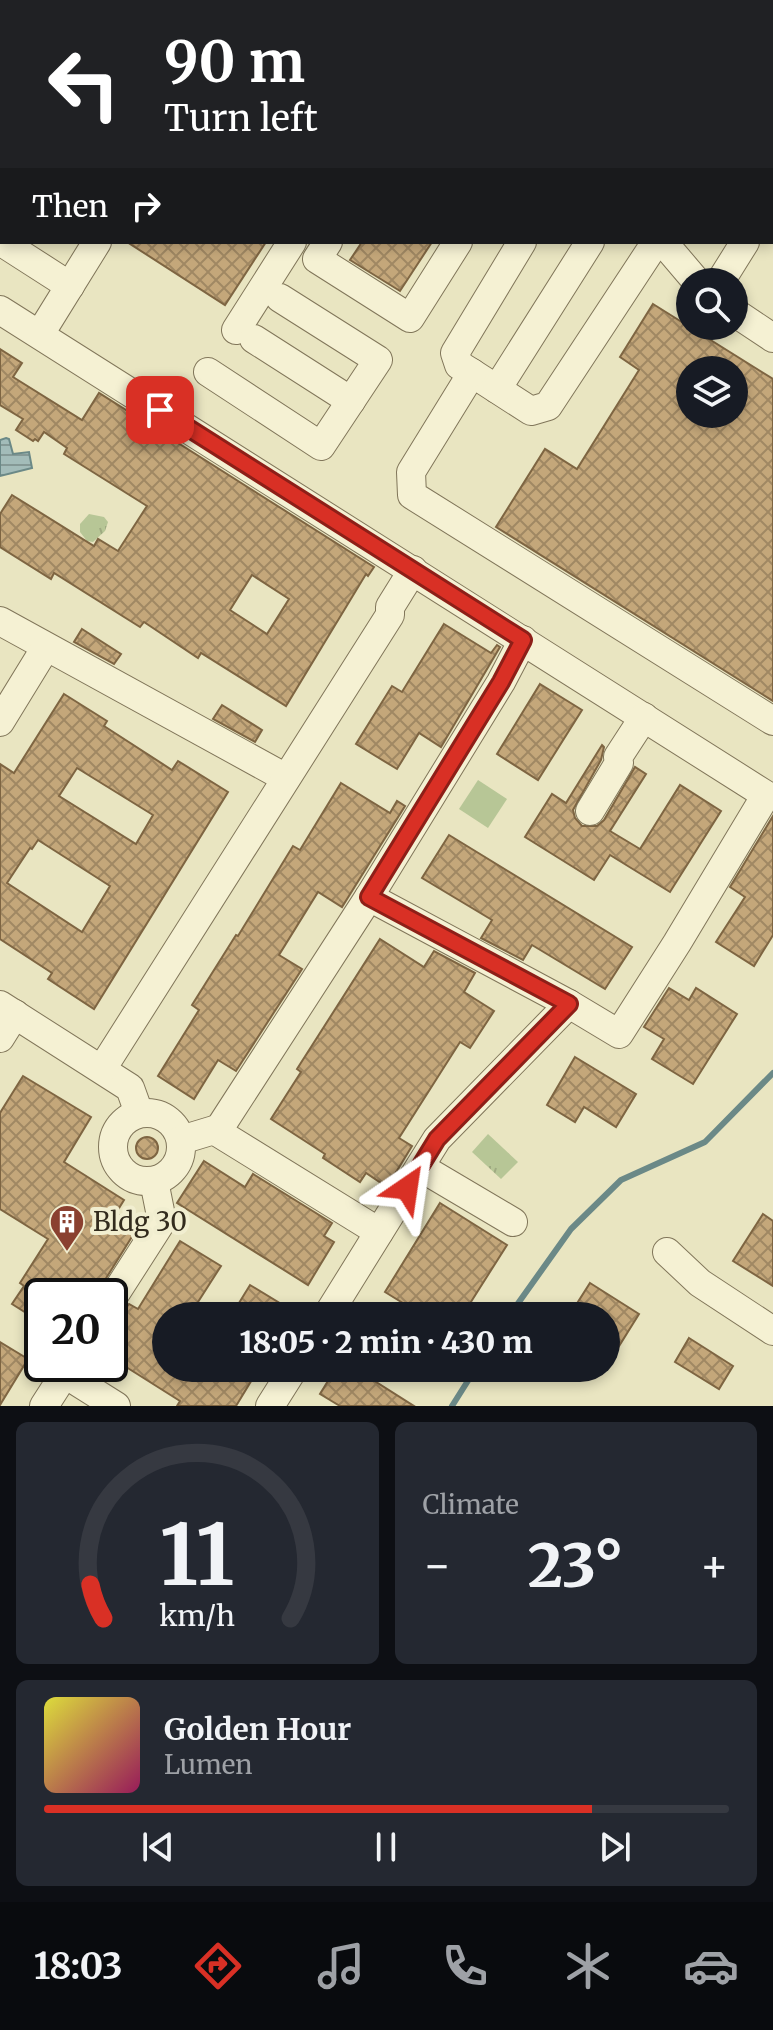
<!DOCTYPE html>
<meta charset="utf-8">
<style>
:root{--surface:#171b24;--page:#242831;--text:#f1f3f6;--muted:#9ea1a6;--line:#363941;--accent:#d93025}
body{margin:0;font-family:Merriweather,serif;background:var(--page);color:var(--text);height:100vh;display:flex;flex-direction:column;font-size:30px;white-space:nowrap}
*{box-sizing:border-box;margin:0}
p{font-size:26px;color:var(--muted)}
.icon{flex:none;width:44px;height:44px;fill:none;stroke:currentColor;stroke-width:2;stroke-linecap:round;stroke-linejoin:round}
.map{position:relative;height:1406px;overflow:hidden}
.details{display:flex;flex-direction:column;gap:16px;padding:16px;background:#0d0f14;flex:1}
.details>*{flex:none}
.guide{position:absolute;left:0px;top:0px;width:774px;height:244px;box-shadow:0 4px 12px #0003;background:#202124;color:#fff;overflow:hidden}
.tools{position:absolute;left:676px;top:268px;display:grid;gap:16px}
.tools a{display:grid;place-items:center;width:72px;height:72px;border-radius:50%;background:var(--surface);box-shadow:0 4px 12px #0003;font-size:40px}
.speed{position:absolute;left:24px;top:1278px;display:flex;gap:16px;font-size:40px;font-weight:700;text-align:center}
.speed>*{display:grid;place-content:center;width:104px;height:104px;border-radius:50%;background:var(--surface);box-shadow:0 4px 12px #0003;line-height:1}
.speed .limit{border:4px solid #111;border-radius:12px;background:#fff;color:#111}
.pin{position:absolute;display:grid;place-items:center;width:68px;height:68px;color:#fff;margin:-34px;border-radius:16px;box-shadow:0 4px 12px #0006}
.me{position:absolute;width:88px;margin:-44px;rotate:32deg;stroke-linejoin:round;filter:drop-shadow(0 0 6px #0008)}
.turn{display:flex;align-items:center;gap:28px;height:168px;padding:0 32px;font-size:36px}
.turn .icon{width:104px;height:104px;stroke-width:2.5}
.turn b{display:block;font-size:56px;line-height:68px}
.then{display:flex;align-items:center;height:76px;padding:0 32px;background:#0003;gap:16px;font-size:30px}
.big{font-size:60px;font-weight:800;line-height:1.1}
.details .card{flex:1;display:flex;flex-direction:column;justify-content:center;gap:12px;min-width:0;padding:0 28px;border-radius:12px;background:var(--page)}
.details .dial{align-items:center;gap:0}
.dial svg{height:208px;overflow:visible;fill:none;stroke:var(--line);stroke-width:7;stroke-linecap:round;text-anchor:middle}
.dial text{fill:var(--text);stroke:none}
.song{display:flex;align-items:center;gap:24px}
.cover{width:96px;height:96px;border-radius:12px;background:linear-gradient(135deg,hsl(60 70% 55%),hsl(330 70% 35%))}
.played{height:8px;border-radius:4px;background:linear-gradient(90deg,var(--accent) 80%,var(--line) 80%)}
.keys{display:flex;justify-content:space-around;direction:ltr}
.heat{display:flex;justify-content:space-between;align-items:center;font-size:44px;direction:ltr}
.details .tiles{flex:1;display:grid;gap:16px;grid-template-columns:1fr 1fr}
.card:last-child{grid-column:span 2}
.trip{position:absolute;left:152px;top:1302px;width:468px;height:80px;border-radius:40px;background:var(--surface);box-shadow:0 4px 12px #0003;font-weight:800;line-height:80px;text-align:center}
.tabs{display:flex;height:128px;justify-content:space-around;align-items:center;background:#090b0e;color:var(--muted)}
.tabs .icon{width:56px;height:56px}
.tabs .active{color:var(--accent)}
.tabs b{font-size:36px;color:var(--text)}
.map>svg:first-child{display:block}
.park{fill:url(#park-tufts)}
.pitch{fill:#b7c696}
.water{fill:url(#water-rules);stroke:#6b8987;stroke-width:2}
.lines{fill:none;stroke-linecap:round;stroke-linejoin:round}
.stream{stroke:#6b8987;stroke-width:6}
.building{fill:url(#building-cross-hatch);stroke:#7e6542;stroke-width:2;fill-rule:evenodd}
.minor-tunnel{stroke:#c4c0a0;stroke-width:28;stroke-dasharray:28 14;stroke-linecap:butt}
.minor-casing{stroke:#81765a;stroke-width:30}
.path{stroke:#81765a;stroke-width:3;stroke-dasharray:6 4;stroke-linecap:butt}
.minor{stroke:#f5f1d3;stroke-width:28}
.route-casing{stroke:#8d1f18;stroke-width:20}
.route{stroke:#d93025;stroke-width:14}
.labels{text-anchor:middle;stroke-width:8;stroke-linejoin:round;paint-order:stroke}
.poi-label{font-size:26px;fill:#322b1d;stroke:#f1eed0;text-anchor:start}
</style>
<div class="map">
<svg width="773" height="1406" viewBox="0 0 773 1406">
<defs>
<pattern id="park-tufts" width="24" height="20" patternUnits="userSpaceOnUse" patternTransform="scale(2)"><rect width="24" height="20" fill="#b7c696"/><path d="M3 7l-1-3M5 7V3M7 7l1-3M15 17l-1-3M17 17v-4M19 17l1-3" fill="none" stroke="#9eaa81"/></pattern>
<pattern id="water-rules" width="6" height="5" patternUnits="userSpaceOnUse" patternTransform="scale(2)"><rect width="6" height="5" fill="#a3bcb9"/><path d="M0 2.5h6" fill="none" stroke="#859996"/></pattern>
<pattern id="building-cross-hatch" width="8" height="8" patternUnits="userSpaceOnUse" patternTransform="scale(2)"><rect width="8" height="8" fill="#c4a77a"/><path d="M0 0l8 8M0 8l8-8" fill="none" stroke="#a08863"/></pattern>
</defs>
<rect width="100%" height="100%" fill="#e9e5c1"/>
<g class="park">
<polygon points="89,514 104,517 108,522 105,531 93,542 87,541 80,532 80,524"/>
<polygon points="488,1134 518,1162 501,1179 472,1152"/>
</g>
<polygon class="pitch" points="478,780 507,799 488,828 459,809"/>
<polygon class="water" points="6,438 9,439 13,454 29,452 32,468 0,476 0,440"/>
<g class="lines">
<g class="stream">
<polyline points="509,1316 571,1229 621,1180 705,1142 773,1073"/>
<polyline points="452,1406 476,1368"/>
</g>
</g>
<g class="building">
<polygon points="127,242 266,242 225,305"/>
<polygon points="362,242 432,242 400,291 350,260"/>
<path d="M653,304L773,379V701L496,527L545,449L577,469L639,370L620,357ZM690,370H734V414H690Z"/>
<path d="M0,349L22,363L13,377L82,420L99,393L374,567L368,576L366,574L286,706L201,653L198,658L144,622L140,627L54,573L51,579L0,547V514L12,495L94,546L98,539L118,551L147,506L64,454L67,448L44,432L38,441L35,439L33,441L16,430L23,419L0,405ZM252,575L289,599L267,634L230,610Z"/>
<polygon points="444,624 491,653 497,645 500,647 441,747 419,733 397,769 356,744 392,686 402,692"/>
<polygon points="82,629 121,654 114,664 74,642"/>
<polygon points="540,684 582,710 538,780 497,754"/>
<path d="M64,694L107,721L104,726L172,770L178,761L228,792L94,1009L48,979L52,973L0,939V764L14,773ZM77,768L153,815L136,844L59,796ZM38,840L110,886L82,932L7,883L30,848L32,849Z"/>
<polygon points="222,705 262,730 255,742 213,719"/>
<polygon points="602,745 604,747 601,760 573,810 575,818 582,826 597,826 604,820 635,767 646,774 610,831 640,849 680,785 721,811 670,892 610,855 594,880 525,837 552,794 566,803"/>
<polygon points="341,783 390,813 397,801 405,806 342,907 318,892 279,955 302,969 236,1071 218,1060 194,1099 158,1076 199,1010 192,1005 236,935 238,936 293,846 300,850"/>
<polygon points="773,816 773,935 754,966 716,942 745,897 730,887"/>
<polygon points="449,835 632,947 605,989 532,945 523,960 481,938 492,920 422,878"/>
<polygon points="380,939 424,967 434,951 475,973 464,992 494,1011 470,1048 460,1042 399,1138 412,1146 387,1187 366,1173 360,1182 323,1158 325,1154 271,1119 301,1072 297,1069"/>
<polygon points="669,988 689,1000 696,988 737,1014 693,1084 652,1059 664,1039 644,1027"/>
<polygon points="575,1057 636,1094 616,1127 584,1107 575,1122 547,1105"/>
<polygon points="23,1076 91,1117 64,1162 124,1200 116,1213 138,1227 95,1296 42,1296 42,1323 12,1304 24,1286 20,1283 48,1239 0,1209 0,1113"/>
<circle cx="147" cy="1148" r="11"/>
<polygon points="204,1161 245,1187 253,1174 332,1223 324,1236 334,1242 308,1285 177,1203"/>
<polygon points="440,1203 507,1245 462,1316 424,1316 385,1292"/>
<polygon points="763,1214 773,1221 773,1286 733,1261"/>
<polygon points="180,1241 221,1266 189,1316 166,1316 166,1368 259,1368 236,1406 177,1406 180,1401 115,1360 119,1353 110,1348 111,1319 118,1317 129,1304 138,1309"/>
<polygon points="590,1283 639,1314 606,1367 606,1316 569,1316"/>
<polygon points="250,1285 301,1316 231,1316"/>
<polygon points="689,1338 733,1366 719,1389 675,1362"/>
<polygon points="0,1342 28,1359 0,1405"/>
<polygon points="336,1368 354,1368 414,1406 340,1406 320,1394"/>
</g>
<g class="lines">
<polyline class="minor-tunnel" points="233,0 234,2"/>
<defs>
<g id="minor">
<polyline points="99,0 100,2"/>
<polyline points="194,0 195,2"/>
<polyline points="344,0 344,2"/>
<polyline points="400,0 400,2"/>
<polyline points="753,0 756,2"/>
<polyline points="670,2 671,0"/>
<polyline points="772,93 773,92"/>
<polyline points="0,95 2,92"/>
<polyline points="772,200 773,198"/>
<polyline points="0,241 70,286"/>
<polyline points="328,242 317,259 410,318 458,242"/>
<polyline points="656,242 548,406 531,411 472,373 411,472 412,495 773,721"/>
<polyline points="663,242 697,282"/>
<polyline points="720,282 745,242"/>
<polyline points="0,310 766,795 677,943 619,1034 569,1004 369,897"/>
<polyline points="734,312 773,338"/>
<polyline points="236,330 292,242"/>
<polyline points="40,334 97,242"/>
<polyline points="254,339 351,401"/>
<polyline points="208,372 321,446 378,360 280,298"/>
<polyline points="472,373 459,365 455,353 522,242"/>
<polyline points="497,389 590,242"/>
<polyline points="0,621 286,778"/>
<polyline points="0,722 46,647"/>
<polyline points="590,811 619,763 618,757 644,717"/>
<polyline points="0,1005 130,1088 139,1113"/>
<polyline points="0,1038 15,1014"/>
<polyline points="102,1069 390,615 390,607 413,570"/>
<circle cx="147" cy="1147" r="34"/>
<polyline points="217,1132 369,897 501,682 523,640"/>
<polyline points="181,1140 214,1130 379,1232"/>
<polyline points="420,1167 513,1222"/>
<polyline points="667,1252 700,1283 773,1331"/>
<polyline points="110,1302 162,1221 154,1181"/>
<polyline points="327,1316 437,1139 569,1004"/>
<polyline points="65,1374 116,1406"/>
<polyline points="44,1406 71,1364"/>
<polyline points="270,1406 294,1368"/>
</g>
</defs>
<use href="#minor" class="minor-casing"/>
<g class="path">
<polyline points="27,2 37,0"/>
<polyline points="0,7 2,7"/>
</g>
<use href="#minor" class="minor"/>
</g>
<g class="lines">
<defs>
<polyline id="route" points="160,410 523,640 501,682 369,897 569,1004 437,1139 407,1188"/>
</defs>
<use href="#route" class="route-casing"/>
<use href="#route" class="route"/>
</g>
<defs>
<symbol id="building-pin" viewBox="-11 -11 22 30"><path d="M0 17L-7.5 6A9.5 9.5 0 1 1 7.5 6Z" fill="#8a4030" stroke="#f1eed0"/><path d="M-4-6H4V6H1V3H-1V6H-4ZM-2.5-4.3h1.7v1.8h-1.7ZM.8-4.3h1.7v1.8H.8ZM-2.5-1h1.7V.8h-1.7ZM.8-1h1.7V.8H.8Z" fill="#fff"/></symbol>
</defs>
<g fill-rule="evenodd">
<use href="#building-pin" x="47" y="1202" width="40" height="54"/>
</g>
<g class="labels">
<g class="poi-label">
<text x="93" y="1231">Bldg 30</text>
</g>
</g>
</svg>
<div class="tools">
<a><svg class="icon" aria-label="search" viewBox="0 0 24 24"><circle cx="10" cy="10" r="6"/><path d="M15 15l6 6"/></svg></a>
<a><svg class="icon" aria-label="layers" viewBox="0 0 24 24"><path d="M12 4l9 5-9 5-9-5zM3 14l9 5 9-5"/></svg></a>
</div>
<div class="speed"><div class="limit">20</div></div>
<div class="pin" style="left:160px;top:410px;background:#d93025"><svg class="icon" aria-label="arrive" viewBox="0 0 24 24"><path d="M6 21V4h12l-3 4 3 4H6"/></svg></div>
<svg class="me" style="left:407px;top:1188px" viewBox="-20 -20 40 40"><path d="M0-17L14 15 0 8-14 15z" fill="#d93025" stroke="#fff" stroke-width="4"/></svg>
<div class="trip">18:05 · 2 min · 430 m</div>
<div class="guide">
<div class="turn"><svg class="icon" aria-label="left" viewBox="0 0 24 24"><path d="M17 20v-9H6M10 6l-5 5 5 5"/></svg><div><b>90 m</b>Turn left</div></div>
<div class="then">Then<svg class="icon" aria-label="right" viewBox="0 0 24 24"><path d="M7 20v-9h11M14 6l5 5-5 5"/></svg></div>
</div>
</div>
<section class="details">
<div class="tiles">
<div class="card dial"><svg viewBox="0 0 100 80">
<path d="M14 69A42 42 0 1 1 86 69"/>
<path d="M14 69A42 42 0 0 1 9 56" stroke="#d93025"/>
<text x="50" y="56" font-size="32" font-weight="700">11</text>
<text x="50" y="72" font-size="11">km/h</text>
</svg></div>
<div class="card"><p>Climate</p>
<div class="heat"><a>−</a><b class="big">23°</b><a>+</a></div>
</div>
<div class="card">
<div class="song"><i class="cover"></i><div><b>Golden Hour</b><p>Lumen</p></div></div>
<div class="played"></div>
<div class="keys"><svg class="icon" aria-label="previous" viewBox="0 0 24 24"><path d="M18 5L8 12l10 7zM5 5v14"/></svg><svg class="icon" aria-label="pause" viewBox="0 0 24 24"><path d="M8 5v14M16 5v14"/></svg><svg class="icon" aria-label="next" viewBox="0 0 24 24"><path d="M6 5l10 7-10 7zM19 5v14"/></svg></div>
</div>
</div>
</section>
<nav class="tabs">
<b>18:03</b>
<svg class="icon active" aria-label="directions" viewBox="0 0 24 24"><path d="M12 3l9 9-9 9-9-9zM9 14v-3h6M13 9l2 2-2 2"/></svg>
<svg class="icon" aria-label="music" viewBox="0 0 24 24"><path d="M9 18V5l10-2v13"/><circle cx="6" cy="18" r="3"/><circle cx="16" cy="16" r="3"/></svg>
<svg class="icon" aria-label="phone" viewBox="0 0 24 24"><path d="M5 4h4l2 5-3 2q2 4 5 5l2-3 5 2v4C11 20 4 13 5 4z"/></svg>
<svg class="icon" aria-label="climate" viewBox="0 0 24 24"><path d="M12 3v18M4 7l16 10M4 17L20 7"/></svg>
<svg class="icon" aria-label="car" viewBox="0 0 24 24"><path d="M5 17H2v-5l4-1 3-4h7l3 4 3 1v5h-3M9 17h6M6 11h13"/><circle cx="7" cy="17" r="2"/><circle cx="17" cy="17" r="2"/></svg>
</nav>
